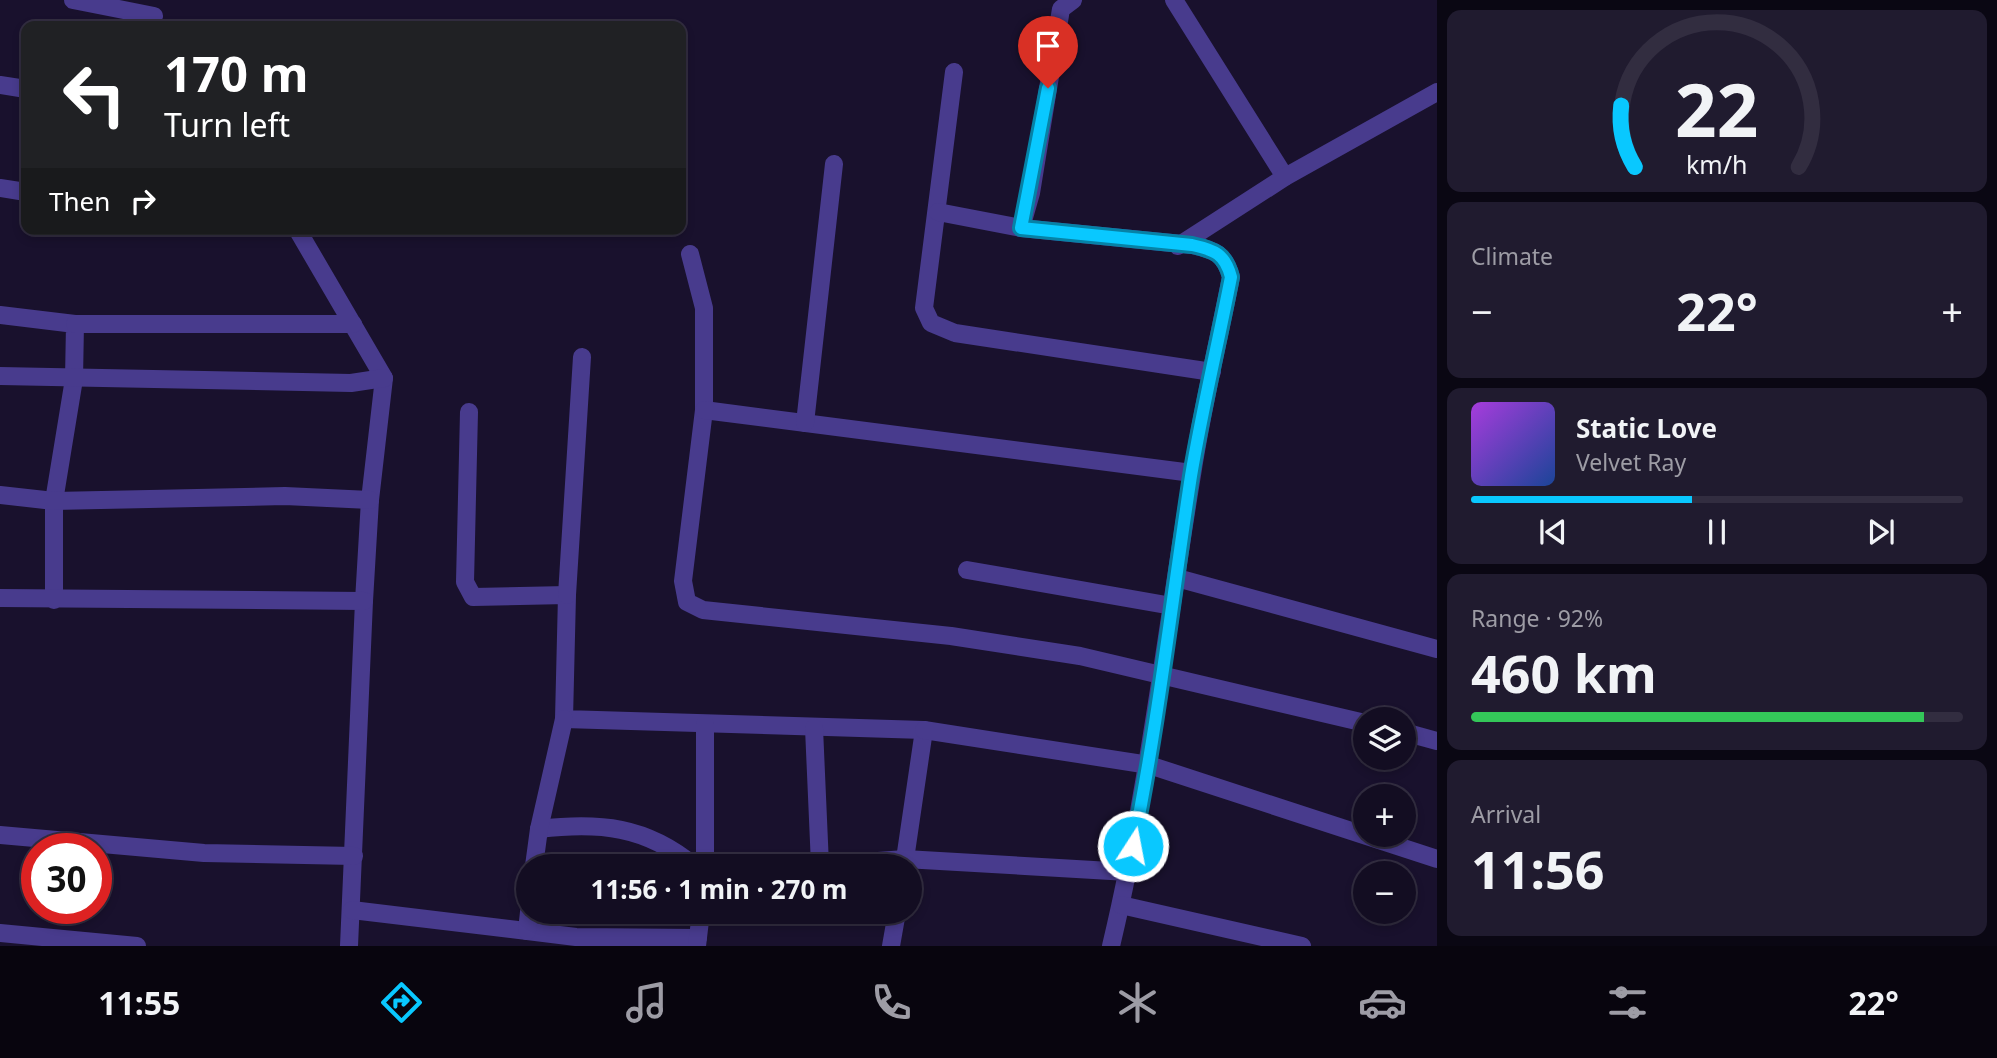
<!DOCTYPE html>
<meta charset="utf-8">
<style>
:root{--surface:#130d22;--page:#201b2f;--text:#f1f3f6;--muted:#9d9ca5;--line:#322d40;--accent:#09c8ff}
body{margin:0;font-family:"Noto Sans",sans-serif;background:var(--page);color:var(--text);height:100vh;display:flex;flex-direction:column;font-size:26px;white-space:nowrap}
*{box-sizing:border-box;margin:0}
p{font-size:23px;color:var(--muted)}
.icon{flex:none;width:38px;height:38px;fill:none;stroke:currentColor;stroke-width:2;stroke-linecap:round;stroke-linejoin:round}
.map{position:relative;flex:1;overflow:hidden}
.details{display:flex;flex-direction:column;gap:10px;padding:10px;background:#0a0713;width:560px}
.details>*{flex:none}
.guide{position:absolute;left:21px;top:21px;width:665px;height:214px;border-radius:14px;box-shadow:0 4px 10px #0003,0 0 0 2px var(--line);background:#202124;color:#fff;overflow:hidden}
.tools{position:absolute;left:1353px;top:707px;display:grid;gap:14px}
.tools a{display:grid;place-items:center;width:63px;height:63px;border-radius:50%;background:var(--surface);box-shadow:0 4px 10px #0003,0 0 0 2px var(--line);font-size:35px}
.speed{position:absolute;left:21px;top:833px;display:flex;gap:14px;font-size:35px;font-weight:700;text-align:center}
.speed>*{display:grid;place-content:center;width:91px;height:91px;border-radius:50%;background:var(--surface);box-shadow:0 4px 10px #0003,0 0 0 2px var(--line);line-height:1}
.speed .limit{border:10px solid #d22;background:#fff;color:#111}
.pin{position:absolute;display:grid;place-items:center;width:60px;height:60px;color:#fff;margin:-72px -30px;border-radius:50% 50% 50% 0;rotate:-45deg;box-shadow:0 0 7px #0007}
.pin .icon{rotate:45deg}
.me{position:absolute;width:77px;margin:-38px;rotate:11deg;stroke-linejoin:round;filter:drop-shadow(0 0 5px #0008)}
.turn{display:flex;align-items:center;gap:24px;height:147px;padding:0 28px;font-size:32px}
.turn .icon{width:91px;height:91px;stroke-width:2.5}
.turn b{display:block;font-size:49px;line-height:60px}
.then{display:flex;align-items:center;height:66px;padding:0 28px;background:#0003;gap:14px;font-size:26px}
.big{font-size:52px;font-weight:700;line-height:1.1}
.details .tile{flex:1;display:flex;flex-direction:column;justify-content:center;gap:10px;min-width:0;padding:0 24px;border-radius:14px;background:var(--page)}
.details .dial{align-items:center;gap:0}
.dial svg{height:182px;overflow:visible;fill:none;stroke:var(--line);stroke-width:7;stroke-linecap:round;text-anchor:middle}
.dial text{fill:var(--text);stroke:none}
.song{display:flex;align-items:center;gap:21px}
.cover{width:84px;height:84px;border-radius:10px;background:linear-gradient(135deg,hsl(280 70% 55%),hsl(220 70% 35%))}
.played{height:7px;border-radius:4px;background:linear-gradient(90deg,var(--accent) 45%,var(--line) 45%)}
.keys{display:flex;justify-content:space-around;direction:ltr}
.heat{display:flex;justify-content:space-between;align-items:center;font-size:38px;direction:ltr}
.charge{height:10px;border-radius:5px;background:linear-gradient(90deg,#34c759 92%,var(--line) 0)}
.trip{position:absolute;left:516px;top:854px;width:406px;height:70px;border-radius:35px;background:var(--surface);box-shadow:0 4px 10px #0003,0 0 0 2px var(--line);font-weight:700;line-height:70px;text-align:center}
.tabs{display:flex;height:112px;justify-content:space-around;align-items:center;background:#08050e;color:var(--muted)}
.tabs .icon{width:49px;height:49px}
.tabs .active{color:var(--accent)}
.tabs b{font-size:32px;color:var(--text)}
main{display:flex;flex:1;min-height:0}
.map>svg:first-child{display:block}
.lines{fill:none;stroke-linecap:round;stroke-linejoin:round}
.minor{stroke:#483b8d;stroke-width:18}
.route-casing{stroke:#0682a6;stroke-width:18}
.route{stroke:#09c8ff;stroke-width:12}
</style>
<main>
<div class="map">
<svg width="1437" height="946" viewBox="0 0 1437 946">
<rect width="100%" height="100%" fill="#19112d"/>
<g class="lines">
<g class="minor">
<polyline points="73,0 154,16"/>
<path d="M1073,0L1061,9L1031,193L1021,228L1192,245C1215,250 1225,254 1231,277C1218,343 1202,409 1192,475C1166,633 1148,791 1111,946"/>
<polyline points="1174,0 1285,177"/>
<polyline points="954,72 924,308 931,323 955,333 1212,372"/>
<polyline points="0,85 26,89"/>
<polyline points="0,188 26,192"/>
<polyline points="938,212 1021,228"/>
<polyline points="297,229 384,378 370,500 364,601 349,946"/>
<polyline points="1178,246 1285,177 1437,92"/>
<polyline points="690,254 704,308 704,410 683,581 687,602 703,610 951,636 1080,656 1365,723"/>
<polyline points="0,315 75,324 74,379 54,501 54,600"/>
<polyline points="75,324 353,324"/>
<polyline points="0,376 351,383 384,378"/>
<polyline points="704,410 1192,473"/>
<polyline points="469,412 465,582 473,597 567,595 564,719 924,730 904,866"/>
<polyline points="805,423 834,164"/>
<polyline points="0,495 54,501 285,496 370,500"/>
<polyline points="967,570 1172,606"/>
<polyline points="1177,578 1437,649"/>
<polyline points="567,595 582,357"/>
<polyline points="0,598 364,601"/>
<polyline points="705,724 705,866"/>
<polyline points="814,728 820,865"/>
<polyline points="924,730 1149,765 1437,859"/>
<polyline points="1404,732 1437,741"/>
<path d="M539,829C599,822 646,826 694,866"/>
<polyline points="0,835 204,853 354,856"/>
<polyline points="534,866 539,829 564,719"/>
<polyline points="811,866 905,859 1128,872"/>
<polyline points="1121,905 1302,946"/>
<polyline points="352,910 576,937 698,938"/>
<polyline points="527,931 529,912"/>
<polyline points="0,933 137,946"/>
<polyline points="697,946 701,912"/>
<polyline points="891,946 897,912"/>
</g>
</g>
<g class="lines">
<defs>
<path id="route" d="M1048,88L1021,228L1192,245C1215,250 1225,254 1231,277C1218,344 1202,410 1191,476C1172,599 1158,724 1133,846"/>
</defs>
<use href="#route" class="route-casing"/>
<use href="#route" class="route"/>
</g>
</svg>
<div class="tools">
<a><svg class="icon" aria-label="layers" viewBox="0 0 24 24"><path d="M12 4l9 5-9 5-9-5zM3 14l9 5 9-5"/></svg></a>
<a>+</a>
<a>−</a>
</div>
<div class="speed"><div class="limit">30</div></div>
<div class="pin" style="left:1048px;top:88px;background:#d93025"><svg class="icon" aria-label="arrive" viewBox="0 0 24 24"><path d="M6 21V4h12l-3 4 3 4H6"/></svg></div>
<svg class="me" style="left:1133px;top:846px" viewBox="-20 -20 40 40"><circle r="17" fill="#09c8ff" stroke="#fff" stroke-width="3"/><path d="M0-11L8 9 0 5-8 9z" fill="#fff"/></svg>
<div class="trip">11:56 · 1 min · 270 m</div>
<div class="guide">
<div class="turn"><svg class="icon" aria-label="left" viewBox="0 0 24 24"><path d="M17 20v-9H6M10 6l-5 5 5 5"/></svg><div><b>170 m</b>Turn left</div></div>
<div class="then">Then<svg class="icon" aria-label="right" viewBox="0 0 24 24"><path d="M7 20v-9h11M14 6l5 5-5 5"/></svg></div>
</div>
</div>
<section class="details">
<div class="tile dial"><svg viewBox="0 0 100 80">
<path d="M14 69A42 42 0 1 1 86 69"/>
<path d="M14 69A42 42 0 0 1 8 42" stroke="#09c8ff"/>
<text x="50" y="56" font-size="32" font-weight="700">22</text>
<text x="50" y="72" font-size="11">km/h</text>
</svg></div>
<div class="tile"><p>Climate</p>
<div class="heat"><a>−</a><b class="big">22°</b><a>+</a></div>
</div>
<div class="tile">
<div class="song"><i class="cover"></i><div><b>Static Love</b><p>Velvet Ray</p></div></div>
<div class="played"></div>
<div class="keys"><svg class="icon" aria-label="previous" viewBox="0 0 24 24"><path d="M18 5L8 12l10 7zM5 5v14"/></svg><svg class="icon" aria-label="pause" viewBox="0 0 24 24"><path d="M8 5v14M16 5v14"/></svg><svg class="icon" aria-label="next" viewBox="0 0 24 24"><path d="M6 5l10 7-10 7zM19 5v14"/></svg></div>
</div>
<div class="tile"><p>Range · 92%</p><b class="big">460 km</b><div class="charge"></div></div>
<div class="tile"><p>Arrival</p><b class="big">11:56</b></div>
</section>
</main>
<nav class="tabs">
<b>11:55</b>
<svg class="icon active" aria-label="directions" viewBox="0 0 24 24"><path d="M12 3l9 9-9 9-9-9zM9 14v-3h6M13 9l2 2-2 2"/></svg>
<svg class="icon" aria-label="music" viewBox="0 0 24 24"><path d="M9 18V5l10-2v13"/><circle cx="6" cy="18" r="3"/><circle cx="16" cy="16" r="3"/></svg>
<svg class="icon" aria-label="phone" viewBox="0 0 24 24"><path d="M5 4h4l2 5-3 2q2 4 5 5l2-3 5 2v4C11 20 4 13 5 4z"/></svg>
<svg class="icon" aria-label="climate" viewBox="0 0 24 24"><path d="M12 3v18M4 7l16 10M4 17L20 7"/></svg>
<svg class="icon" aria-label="car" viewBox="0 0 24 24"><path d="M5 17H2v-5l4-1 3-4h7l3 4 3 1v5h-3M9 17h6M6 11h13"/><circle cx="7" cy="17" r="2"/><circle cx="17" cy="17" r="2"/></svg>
<svg class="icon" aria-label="filters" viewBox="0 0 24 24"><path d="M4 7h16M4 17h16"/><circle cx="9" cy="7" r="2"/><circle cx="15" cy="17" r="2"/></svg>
<b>22°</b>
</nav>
